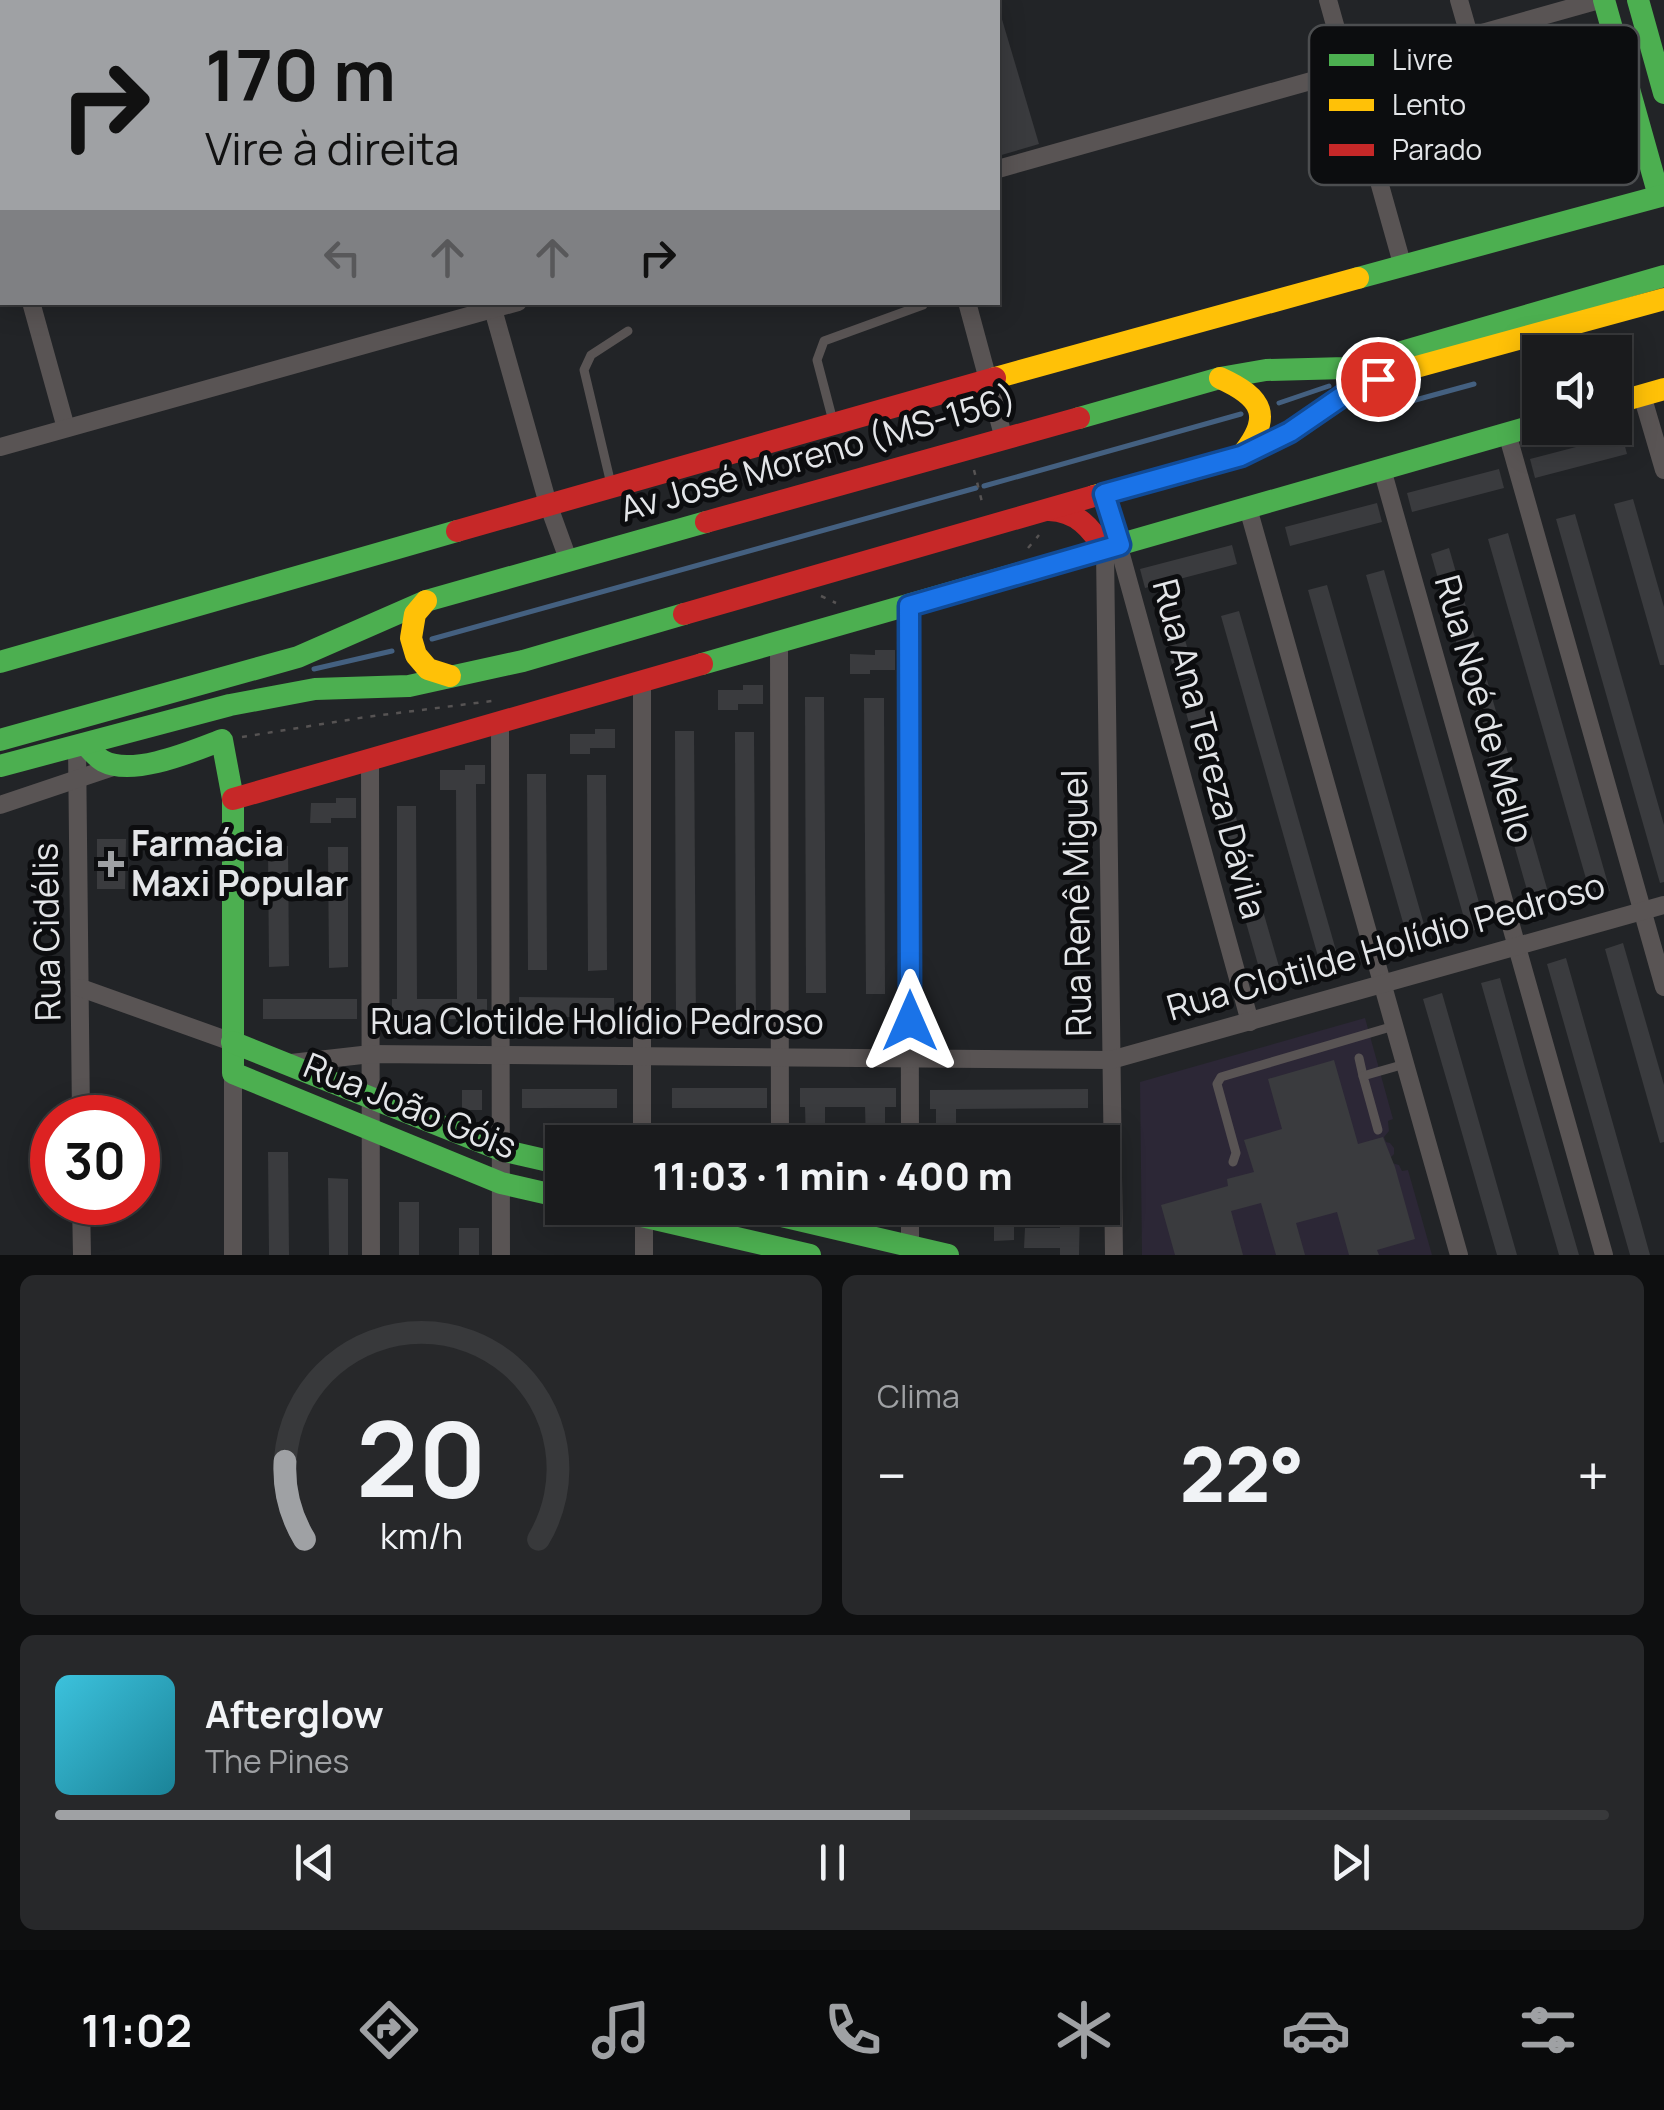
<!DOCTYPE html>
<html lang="pt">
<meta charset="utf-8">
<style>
:root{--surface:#1a1b1d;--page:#27282a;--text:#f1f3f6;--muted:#9fa1a4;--line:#38393b;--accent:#9fa1a4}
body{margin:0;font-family:Manrope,sans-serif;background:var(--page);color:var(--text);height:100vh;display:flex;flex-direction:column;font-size:38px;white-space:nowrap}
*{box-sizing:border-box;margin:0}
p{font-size:32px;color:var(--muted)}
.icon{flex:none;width:55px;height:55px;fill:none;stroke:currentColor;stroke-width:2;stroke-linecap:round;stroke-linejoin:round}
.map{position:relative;height:1255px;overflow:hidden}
.drawer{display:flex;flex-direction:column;gap:20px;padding:20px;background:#0e0f10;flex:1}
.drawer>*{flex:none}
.hud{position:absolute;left:0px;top:0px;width:1000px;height:305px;box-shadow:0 5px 25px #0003,0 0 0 2px var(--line);background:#9fa1a4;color:#111;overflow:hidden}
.tools{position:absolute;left:1522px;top:335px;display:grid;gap:20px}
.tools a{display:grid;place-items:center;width:110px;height:110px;border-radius:0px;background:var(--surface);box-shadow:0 5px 25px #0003,0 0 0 2px var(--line);font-size:50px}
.speed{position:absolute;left:30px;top:1095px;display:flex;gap:20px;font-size:50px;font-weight:700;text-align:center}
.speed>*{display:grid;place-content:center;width:130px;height:130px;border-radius:50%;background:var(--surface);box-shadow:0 5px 25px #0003,0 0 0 2px var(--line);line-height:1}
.speed .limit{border:15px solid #d22;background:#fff;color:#111}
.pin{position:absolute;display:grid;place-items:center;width:85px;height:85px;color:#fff;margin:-42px;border:5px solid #fff;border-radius:50%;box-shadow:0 2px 10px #0007}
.me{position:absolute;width:110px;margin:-55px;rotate:0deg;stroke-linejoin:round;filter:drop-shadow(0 0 8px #0008)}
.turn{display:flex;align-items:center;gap:35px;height:210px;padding:0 40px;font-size:45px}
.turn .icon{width:130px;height:130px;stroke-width:2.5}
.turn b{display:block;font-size:70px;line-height:85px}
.lanes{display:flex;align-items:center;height:95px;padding:0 40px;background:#0003;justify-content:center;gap:50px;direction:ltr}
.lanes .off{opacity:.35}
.big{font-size:75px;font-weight:800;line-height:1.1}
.drawer .card{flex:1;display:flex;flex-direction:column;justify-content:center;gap:15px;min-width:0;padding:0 35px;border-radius:15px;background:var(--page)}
.drawer .dial{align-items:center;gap:0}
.dial svg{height:260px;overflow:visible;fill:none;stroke:var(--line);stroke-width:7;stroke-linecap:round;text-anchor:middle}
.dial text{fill:var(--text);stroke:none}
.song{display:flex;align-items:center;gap:30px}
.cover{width:120px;height:120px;border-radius:15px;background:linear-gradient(135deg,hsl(190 70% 55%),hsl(190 70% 35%))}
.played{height:10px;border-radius:5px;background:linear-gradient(90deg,var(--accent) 55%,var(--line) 55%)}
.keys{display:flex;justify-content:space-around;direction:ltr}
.heat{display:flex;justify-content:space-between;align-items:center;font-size:55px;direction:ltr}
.drawer .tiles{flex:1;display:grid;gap:20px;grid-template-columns:1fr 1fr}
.card:last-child{grid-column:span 2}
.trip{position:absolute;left:545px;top:1125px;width:575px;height:100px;border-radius:0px;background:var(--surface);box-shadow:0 5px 25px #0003,0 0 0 2px var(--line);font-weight:800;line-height:100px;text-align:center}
.tabs{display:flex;height:160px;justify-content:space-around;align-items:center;background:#0a0b0c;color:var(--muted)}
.tabs .icon{width:70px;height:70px}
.tabs .selected{color:var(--accent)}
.tabs b{font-size:45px;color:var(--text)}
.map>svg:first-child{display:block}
.education{fill:#2c2736}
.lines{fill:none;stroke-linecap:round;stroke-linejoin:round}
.stream{stroke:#446080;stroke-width:5}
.building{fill:#3a3b3e}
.path{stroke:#565353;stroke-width:2.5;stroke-dasharray:5 8;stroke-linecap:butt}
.lane{stroke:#595454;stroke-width:9}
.street{stroke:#595454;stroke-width:18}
.fast{stroke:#4caf50;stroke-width:22}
.slow{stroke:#ffc107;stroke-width:22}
.jam{stroke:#c62828;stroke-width:22}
.route-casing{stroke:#114b97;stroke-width:25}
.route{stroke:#1a73e8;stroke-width:18}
.poi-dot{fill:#9fa1a4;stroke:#0c0d0f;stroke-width:4}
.labels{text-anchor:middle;stroke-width:10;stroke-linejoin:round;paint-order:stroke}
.street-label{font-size:35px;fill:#e3e5e8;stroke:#0c0d0f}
.poi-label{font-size:35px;font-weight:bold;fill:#e3e5e8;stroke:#0c0d0f;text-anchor:start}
.key{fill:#0c0d0f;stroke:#4c4e50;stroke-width:2.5}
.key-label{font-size:28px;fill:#e3e5e8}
</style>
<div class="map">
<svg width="1664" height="1255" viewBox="0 0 1664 1255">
<rect width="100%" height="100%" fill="#222427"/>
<polygon class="education" points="1365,1018 1393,1119 1388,1121 1389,1131 1384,1137 1386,1142 1390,1143 1394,1148 1394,1154 1390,1158 1392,1163 1399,1165 1402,1171 1408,1170 1432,1255 1142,1255 1140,1082"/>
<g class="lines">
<g class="stream">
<polyline points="1364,398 1397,405 1474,384"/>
<polyline points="1279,403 1329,386"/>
<polyline points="984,486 1241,414"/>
<polyline points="432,639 976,488"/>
<polyline points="314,669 392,651"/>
</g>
</g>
<g class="building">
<polygon points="998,16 1001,16 1039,144 998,156"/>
<polygon points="1622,435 1627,454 1535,478 1530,459"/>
<polygon points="1499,469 1504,488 1412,512 1407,493"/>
<polygon points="1633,499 1664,607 1664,665 1660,665 1614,504"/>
<polygon points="1377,503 1382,522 1290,546 1285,527"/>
<polygon points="1575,514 1664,825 1664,882 1660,883 1556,519"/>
<polygon points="1508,533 1610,891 1591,896 1488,539"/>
<polygon points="1232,545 1237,564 1145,588 1140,569"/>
<polygon points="1449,548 1552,906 1533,911 1431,554"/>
<polygon points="1384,570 1486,927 1468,932 1366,575"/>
<polygon points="1327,585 1429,942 1410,947 1308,590"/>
<polygon points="1239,611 1341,968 1323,974 1221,616"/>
<polygon points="1181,626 1284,984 1265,989 1163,632"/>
<polygon points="875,650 895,650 895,670 870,670 870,674 850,674 850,654 875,655"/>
<polygon points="743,685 763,685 763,704 738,704 738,710 718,710 718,690 743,690"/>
<polygon points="805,697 824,697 826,993 806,993"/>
<polygon points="864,698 884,698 885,994 866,994"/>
<polygon points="595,729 615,729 615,748 590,748 590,754 570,754 570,734 595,734"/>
<polygon points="675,731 694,731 696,1028 676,1027"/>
<polygon points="735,732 754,732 756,1028 736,1029"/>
<polygon points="465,765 485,765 485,784 476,784 477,966 477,999 487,999 487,1019 392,1019 392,999 397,999 397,806 416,806 417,999 457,999 456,790 440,790 440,770 465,770"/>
<polygon points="527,774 546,774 547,970 528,970"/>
<polygon points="587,775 606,775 607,970 588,971"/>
<polygon points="336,798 356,798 356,818 331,818 331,823 310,823 311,803 336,803"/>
<polygon points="97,839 126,839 125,889 97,889"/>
<polygon points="268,846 288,846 289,966 269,967"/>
<polygon points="328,847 348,847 348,967 329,968"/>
<polygon points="1623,943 1664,1085 1664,1142 1660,1143 1605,949"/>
<polygon points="1566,958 1640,1219 1650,1255 1630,1255 1587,1104 1547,964"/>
<polygon points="1500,978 1527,1075 1579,1255 1559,1255 1481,983"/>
<polygon points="1442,993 1463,1066 1517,1255 1497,1255 1451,1095 1423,999"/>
<polygon points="519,997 614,998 614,1017 519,1017"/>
<rect x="263" y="999" width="94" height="20"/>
<polygon points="1334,1060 1358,1144 1383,1137 1395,1167 1415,1239 1377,1250 1379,1255 1349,1255 1337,1212 1296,1223 1305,1255 1276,1255 1261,1203 1231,1211 1243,1255 1175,1255 1161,1205 1228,1186 1227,1179 1254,1172 1244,1140 1282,1129 1268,1079"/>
<rect x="672" y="1088" width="95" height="20"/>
<polygon points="800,1088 896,1088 896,1107 885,1107 885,1142 866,1142 865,1107 825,1107 825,1142 806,1142 805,1107 800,1107"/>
<rect x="522" y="1089" width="95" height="19"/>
<polygon points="1088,1089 1088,1108 956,1109 956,1142 936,1142 936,1109 930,1109 930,1090"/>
<rect x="462" y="1090" width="20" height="20"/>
<polygon points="268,1152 288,1152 289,1255 269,1255"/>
<polygon points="328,1178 348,1179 348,1255 329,1255"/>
<rect x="399" y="1202" width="20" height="53"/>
<polygon points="1060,1208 1080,1208 1079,1255 1060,1255 1060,1248 1024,1248 1025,1228 1060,1228"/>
<polygon points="994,1221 1014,1221 1014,1240 994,1241"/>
<rect x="459" y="1228" width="20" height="27"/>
</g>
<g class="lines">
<g class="path">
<polyline points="957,411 961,427"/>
<polyline points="974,470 983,506"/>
<polyline points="1028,548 1039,535"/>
<polyline points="821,596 836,603"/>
<polyline points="242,737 366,717 492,701"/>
</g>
<g class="lane">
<polyline points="833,421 817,360 824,341 923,305"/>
<polyline points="611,484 584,370 591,355 628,331"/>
<polyline points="1359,1058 1363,1076"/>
<polyline points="1378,1130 1363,1076 1405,1064"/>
<polyline points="1233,1162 1236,1153 1217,1084 1221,1077 1394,1026"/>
</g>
<g class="street">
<polyline points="405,0 406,2"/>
<polyline points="881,0 882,2"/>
<polyline points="1328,0 1403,267"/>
<polyline points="1459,0 1469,35"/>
<polyline points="104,2 113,0"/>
<polyline points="832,2 841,0"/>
<polyline points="0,33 2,32"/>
<polyline points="998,169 1599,0"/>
<polyline points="0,190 2,199"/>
<polyline points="0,240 2,239"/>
<polyline points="31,302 66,428"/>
<polyline points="491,302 548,504 568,559"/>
<polyline points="967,302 1004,439"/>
<polyline points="1642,395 1664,470"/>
<polyline points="1507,433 1664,987"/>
<polyline points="0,447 518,302"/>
<polyline points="1382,469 1604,1255"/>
<polyline points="1104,493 1250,1022"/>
<polyline points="1248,508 1459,1255"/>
<polyline points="1105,550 1114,1255"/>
<polyline points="909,605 910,1142"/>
<polyline points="779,643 780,1142"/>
<polyline points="642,682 642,1142"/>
<polyline points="500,723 501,1255"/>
<polyline points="77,745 81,1118"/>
<polyline points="370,760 371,1255"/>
<polyline points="0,805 116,766"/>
<polyline points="81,988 232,1042"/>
<polyline points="291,1063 371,1054 1111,1060 1664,905"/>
<polyline points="233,1073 233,1255"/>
<polyline points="81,1202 82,1255"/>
<polyline points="644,1208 644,1255"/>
<polyline points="910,1208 910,1255"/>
</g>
<g class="fast">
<polyline points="1604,0 1659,196"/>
<polyline points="1638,0 1664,93"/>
<polyline points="1358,278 1664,195"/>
<polyline points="1079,418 1220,378 1266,370 1346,368 1664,276"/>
<polyline points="0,662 457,531"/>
<polyline points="702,664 1540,424"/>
<polyline points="0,740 298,657 426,601 706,522"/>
<path d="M85,744C90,749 96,757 103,761C133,777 193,751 222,740L233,799V1073L501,1183L562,1197"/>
<polyline points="0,766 230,705 315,689 409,686 523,661 684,614"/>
<polyline points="232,1042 501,1150 562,1164"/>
<polyline points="607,1208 810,1255"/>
<polyline points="747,1208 948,1255"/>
</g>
<g class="slow">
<polyline points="995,378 1358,278"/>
<path d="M1220,378C1264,398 1273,417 1241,456"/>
<polyline points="1615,403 1664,389"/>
<polyline points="1094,496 1241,456 1290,432 1357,386 1398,372 1664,299"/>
<polyline points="426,601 415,614 411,638 416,655 428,669 450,676"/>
</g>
<g class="jam">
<path d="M1049,510C1077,511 1091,528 1105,550"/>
<polyline points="706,522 1079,418"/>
<polyline points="457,531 995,378"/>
<polyline points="684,614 1094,496"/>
<polyline points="233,799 702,664"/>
</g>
</g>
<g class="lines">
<defs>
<polyline id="route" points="910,1021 909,606 1120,545 1104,494 1241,456 1290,432 1357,386 1378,379"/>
</defs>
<use href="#route" class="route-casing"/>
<use href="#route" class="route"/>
</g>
<path class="poi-dot" d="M106 849h10v10h10v10h-10v10h-10v-10h-10v-10h10z"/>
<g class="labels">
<g class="street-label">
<text transform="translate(818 454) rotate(-16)" y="12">Av José Moreno (MS-156)</text>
<text transform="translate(1484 709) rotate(74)" y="12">Rua Noé de Mello</text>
<text transform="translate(1209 749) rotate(75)" y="12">Rua Ana Tereza Dávila</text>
<text transform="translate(1077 903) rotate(-91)" y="12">Rua Renê Miguel</text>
<text transform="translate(47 932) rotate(-91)" y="12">Rua Cidélis</text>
<text transform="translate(1386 947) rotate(-16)" y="12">Rua Clotilde Holídio Pedroso</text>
<text x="597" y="1034">Rua Clotilde Holídio Pedroso</text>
<text transform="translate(410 1106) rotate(22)" y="12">Rua João Góis</text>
</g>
<g class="poi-label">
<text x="131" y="856">Farmácia<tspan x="131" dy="40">Maxi Popular</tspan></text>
</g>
</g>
<rect x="1309" y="25" width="330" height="160" rx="15" class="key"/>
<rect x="1329" y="54" width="45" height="12" fill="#4caf50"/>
<rect x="1329" y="99" width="45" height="12" fill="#ffc107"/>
<rect x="1329" y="144" width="45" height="12" fill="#c62828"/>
<g class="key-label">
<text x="1392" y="70">Livre</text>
<text x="1392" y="115">Lento</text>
<text x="1392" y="160">Parado</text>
</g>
</svg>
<div class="tools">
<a><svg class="icon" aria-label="sound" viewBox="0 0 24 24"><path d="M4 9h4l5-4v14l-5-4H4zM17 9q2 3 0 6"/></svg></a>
</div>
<div class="speed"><div class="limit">30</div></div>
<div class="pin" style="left:1378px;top:379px;background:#d93025"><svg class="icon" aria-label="arrive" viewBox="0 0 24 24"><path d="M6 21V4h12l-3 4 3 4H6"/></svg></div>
<svg class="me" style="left:910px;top:1021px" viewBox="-20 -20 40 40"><path d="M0-17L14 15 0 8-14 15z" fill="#1a73e8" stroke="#fff" stroke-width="4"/></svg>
<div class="trip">11:03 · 1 min · 400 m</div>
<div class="hud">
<div class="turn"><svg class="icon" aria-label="right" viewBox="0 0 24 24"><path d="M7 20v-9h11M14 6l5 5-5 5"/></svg><div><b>170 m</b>Vire à direita</div></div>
<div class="lanes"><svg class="icon off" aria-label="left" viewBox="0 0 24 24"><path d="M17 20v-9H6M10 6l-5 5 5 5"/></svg><svg class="icon off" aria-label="ahead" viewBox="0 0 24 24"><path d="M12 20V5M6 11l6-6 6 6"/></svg><svg class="icon off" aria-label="ahead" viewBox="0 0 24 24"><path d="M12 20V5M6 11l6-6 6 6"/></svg><svg class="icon" aria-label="right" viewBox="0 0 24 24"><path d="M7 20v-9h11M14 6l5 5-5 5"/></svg></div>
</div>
</div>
<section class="drawer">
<div class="tiles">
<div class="card dial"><svg viewBox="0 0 100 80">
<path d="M14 69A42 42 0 1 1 86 69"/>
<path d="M14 69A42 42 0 0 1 8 45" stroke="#9fa1a4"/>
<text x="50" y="56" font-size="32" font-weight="700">20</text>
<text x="50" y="72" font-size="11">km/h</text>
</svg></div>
<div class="card"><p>Clima</p>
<div class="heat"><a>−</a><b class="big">22°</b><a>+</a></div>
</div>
<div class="card">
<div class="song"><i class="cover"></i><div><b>Afterglow</b><p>The Pines</p></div></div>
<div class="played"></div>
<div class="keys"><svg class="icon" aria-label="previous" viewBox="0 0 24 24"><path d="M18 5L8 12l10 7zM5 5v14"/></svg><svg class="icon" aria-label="pause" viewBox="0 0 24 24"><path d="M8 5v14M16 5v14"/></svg><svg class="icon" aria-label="next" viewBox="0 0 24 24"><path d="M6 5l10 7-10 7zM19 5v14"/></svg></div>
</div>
</div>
</section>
<nav class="tabs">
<b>11:02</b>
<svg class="icon selected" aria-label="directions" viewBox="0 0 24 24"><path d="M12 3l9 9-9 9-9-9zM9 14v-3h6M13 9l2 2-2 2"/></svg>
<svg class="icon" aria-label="music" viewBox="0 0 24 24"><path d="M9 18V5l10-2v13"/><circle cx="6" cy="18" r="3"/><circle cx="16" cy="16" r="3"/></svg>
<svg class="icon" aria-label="phone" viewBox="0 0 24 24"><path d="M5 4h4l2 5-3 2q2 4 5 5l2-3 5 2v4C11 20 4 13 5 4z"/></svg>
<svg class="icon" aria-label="climate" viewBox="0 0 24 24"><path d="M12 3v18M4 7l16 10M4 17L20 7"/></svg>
<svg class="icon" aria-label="car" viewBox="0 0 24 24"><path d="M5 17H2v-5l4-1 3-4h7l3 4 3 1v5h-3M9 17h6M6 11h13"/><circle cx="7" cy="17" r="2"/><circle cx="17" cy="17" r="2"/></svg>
<svg class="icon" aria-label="filters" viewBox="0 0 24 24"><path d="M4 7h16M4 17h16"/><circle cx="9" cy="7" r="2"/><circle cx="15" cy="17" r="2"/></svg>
</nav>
